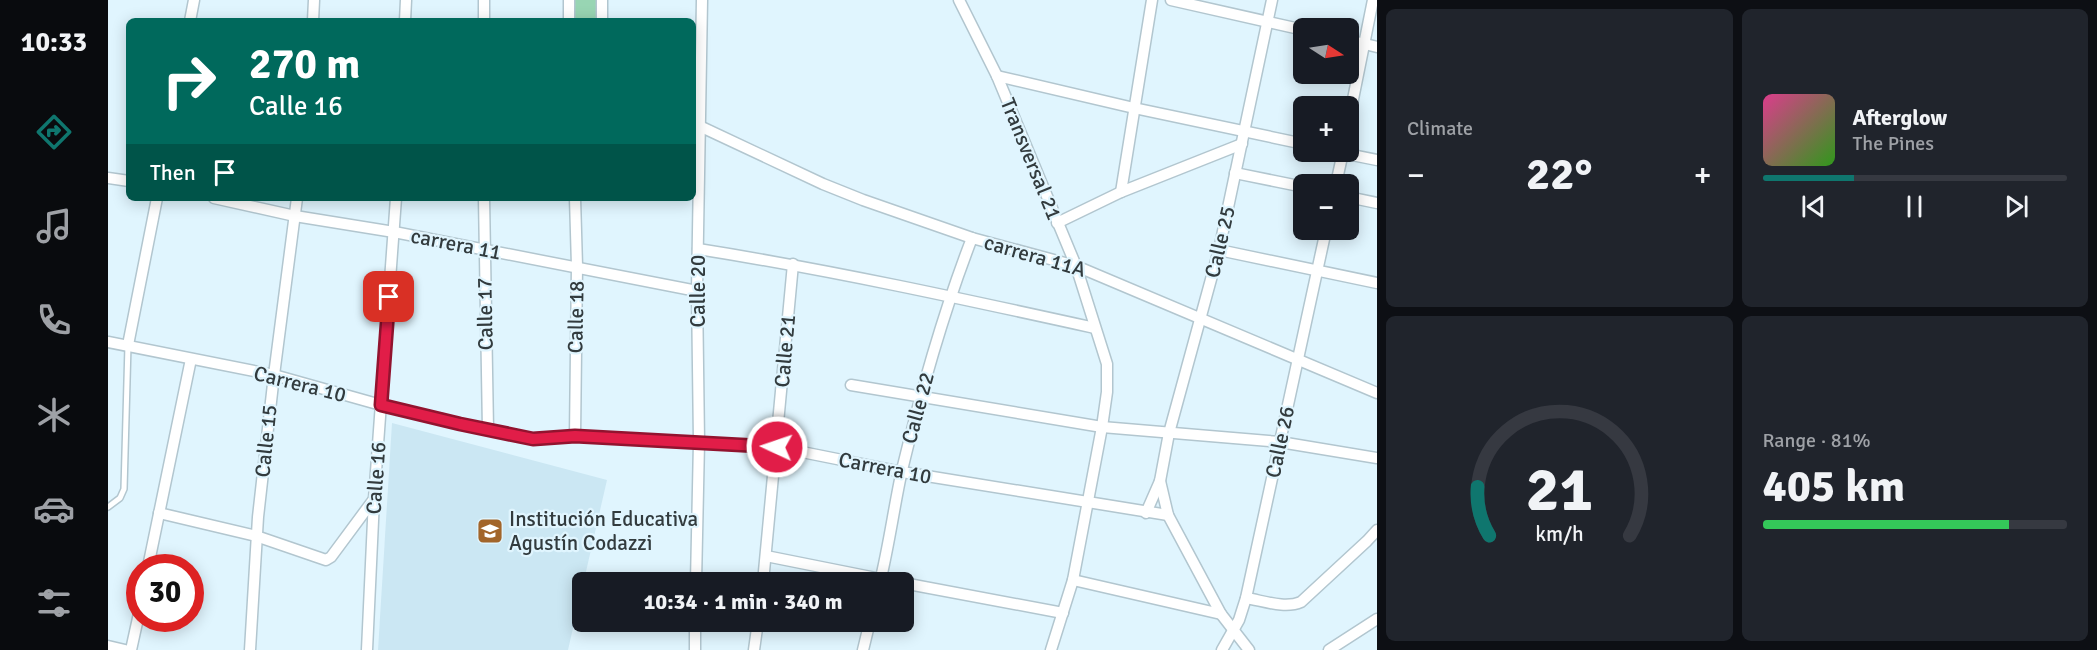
<!DOCTYPE html>
<meta charset="utf-8">
<style>
:root{--surface:#171b24;--page:#20242c;--text:#f1f3f6;--muted:#9ea1a6;--line:#363941;--accent:#0f766e}
body{margin:0;font-family:Signika,sans-serif;background:var(--page);color:var(--text);height:100vh;display:flex;flex-direction:column;font-size:22px;white-space:nowrap}
*{box-sizing:border-box;margin:0}
p{font-size:20px;color:var(--muted)}
.icon{flex:none;width:33px;height:33px;fill:none;stroke:currentColor;stroke-width:2;stroke-linecap:round;stroke-linejoin:round}
.map{position:relative;flex:1;overflow:hidden}
.sheet{display:flex;flex-direction:column;gap:9px;padding:9px;background:#0d0f14;width:720px}
.sheet>*{flex:none}
.top-card{position:absolute;left:18px;top:18px;width:570px;height:183px;border-radius:9px;box-shadow:0 3px 15px #0003;background:#00695c;color:#fff;overflow:hidden}
.needle{width:39px;rotate:102deg}
.tools{position:absolute;left:1185px;top:18px;display:grid;gap:12px}
.tools a{display:grid;place-items:center;width:66px;height:66px;border-radius:9px;background:var(--surface);box-shadow:0 3px 15px #0003;font-size:30px}
.speed{position:absolute;left:18px;top:554px;display:flex;gap:12px;font-size:30px;font-weight:700;text-align:center}
.speed>*{display:grid;place-content:center;width:78px;height:78px;border-radius:50%;background:var(--surface);box-shadow:0 3px 15px #0003;line-height:1}
.speed .limit{border:9px solid #d22;background:#fff;color:#111}
.pin{position:absolute;display:grid;place-items:center;width:51px;height:51px;color:#fff;margin:-26px;border-radius:12px;box-shadow:0 3px 9px #0006}
.me{position:absolute;width:66px;margin:-33px;rotate:273deg;stroke-linejoin:round;filter:drop-shadow(0 0 4px #0008)}
.turn{display:flex;align-items:center;gap:21px;height:126px;padding:0 24px;font-size:27px}
.turn .icon{width:78px;height:78px;stroke-width:2.5}
.turn b{display:block;font-size:42px;line-height:51px}
.then{display:flex;align-items:center;height:57px;padding:0 24px;background:#0003;gap:12px;font-size:22px}
.big{font-size:45px;font-weight:700;line-height:1.1}
.sheet .widget{flex:1;display:flex;flex-direction:column;justify-content:center;gap:9px;min-width:0;padding:0 21px;border-radius:9px;background:var(--page)}
.sheet .dial{align-items:center;gap:0}
.dial svg{height:156px;overflow:visible;fill:none;stroke:var(--line);stroke-width:7;stroke-linecap:round;text-anchor:middle}
.dial text{fill:var(--text);stroke:none}
.song{display:flex;align-items:center;gap:18px}
.cover{width:72px;height:72px;border-radius:9px;background:linear-gradient(135deg,hsl(330 70% 55%),hsl(110 70% 35%))}
.played{height:6px;border-radius:3px;background:linear-gradient(90deg,var(--accent) 30%,var(--line) 30%)}
.keys{display:flex;justify-content:space-around;direction:ltr}
.heat{display:flex;justify-content:space-between;align-items:center;font-size:33px;direction:ltr}
.charge{height:9px;border-radius:4px;background:linear-gradient(90deg,#34c759 81%,var(--line) 0)}
.sheet .tiles{flex:1;display:grid;gap:9px;grid-template-columns:repeat(2,1fr)}
.trip{position:absolute;left:464px;top:572px;width:342px;height:60px;border-radius:9px;background:var(--surface);box-shadow:0 3px 15px #0003;font-weight:700;line-height:60px;text-align:center}
main{display:flex;flex:1;min-height:0}
.tabs{display:flex;flex-direction:column;width:108px;justify-content:space-around;align-items:center;background:#090b0e;color:var(--muted)}
.tabs .icon{width:42px;height:42px}
.tabs .current{color:var(--accent)}
.tabs b{font-size:27px;color:var(--text)}
.map>svg:first-child{display:block}
.built{fill:#cbe7f3}
.green{fill:#98d5b3}
.lines{fill:none;stroke-linecap:round;stroke-linejoin:round}
.service-casing{stroke:#b2c6cf;stroke-width:8}
.minor-casing{stroke:#b2c6cf;stroke-width:13}
.service{stroke:#fff;stroke-width:5}
.minor{stroke:#fff;stroke-width:10}
.route-casing{stroke:#92132f;stroke-width:15}
.route{stroke:#e11d48;stroke-width:10}
.labels{text-anchor:middle;stroke-width:4.5;stroke-linejoin:round;paint-order:stroke}
.street-label{font-size:21px;fill:#323b3e;stroke:#e0f5fe}
.poi-label{font-size:21px;fill:#323b3e;stroke:#e0f5fe;text-anchor:start}
</style>
<main>
<nav class="tabs">
<b>10:33</b>
<svg class="icon current" aria-label="directions" viewBox="0 0 24 24"><path d="M12 3l9 9-9 9-9-9zM9 14v-3h6M13 9l2 2-2 2"/></svg>
<svg class="icon" aria-label="music" viewBox="0 0 24 24"><path d="M9 18V5l10-2v13"/><circle cx="6" cy="18" r="3"/><circle cx="16" cy="16" r="3"/></svg>
<svg class="icon" aria-label="phone" viewBox="0 0 24 24"><path d="M5 4h4l2 5-3 2q2 4 5 5l2-3 5 2v4C11 20 4 13 5 4z"/></svg>
<svg class="icon" aria-label="climate" viewBox="0 0 24 24"><path d="M12 3v18M4 7l16 10M4 17L20 7"/></svg>
<svg class="icon" aria-label="car" viewBox="0 0 24 24"><path d="M5 17H2v-5l4-1 3-4h7l3 4 3 1v5h-3M9 17h6M6 11h13"/><circle cx="7" cy="17" r="2"/><circle cx="17" cy="17" r="2"/></svg>
<svg class="icon" aria-label="filters" viewBox="0 0 24 24"><path d="M4 7h16M4 17h16"/><circle cx="9" cy="7" r="2"/><circle cx="15" cy="17" r="2"/></svg>
</nav>
<div class="map">
<svg width="1269" height="650" viewBox="0 0 1269 650">
<rect width="100%" height="100%" fill="#e0f5fe"/>
<polygon class="built" points="284,423 499,480 460,650 270,650"/>
<rect class="green" x="464" y="0" width="27" height="21"/>
<g class="lines">
<defs>
<polyline id="service" points="0,507 12,498 16,489 20,345"/>
<g id="minor">
<polyline points="376,0 376,21"/>
<polyline points="461,0 461,21"/>
<polyline points="851,0 889,76 968,266 999,364 999,392 994,427 965,580 943,650"/>
<polyline points="1063,0 1196,30"/>
<polyline points="82,21 86,0"/>
<polyline points="205,21 206,0"/>
<polyline points="297,21 298,0"/>
<polyline points="494,21 494,0"/>
<polyline points="1240,40 1269,47"/>
<polyline points="889,76 1026,108 1196,144"/>
<polyline points="585,123 715,184 755,200 864,238 968,266 1269,393"/>
<polyline points="1240,124 1265,0"/>
<polyline points="1229,152 1269,160"/>
<polyline points="1127,173 1196,187"/>
<polyline points="0,178 21,181"/>
<polyline points="1228,184 1235,152"/>
<polyline points="1013,192 1044,0"/>
<polyline points="1240,197 1269,203"/>
<polyline points="106,198 187,216 286,232 589,291"/>
<polyline points="376,198 380,430"/>
<polyline points="467,198 469,266 467,436"/>
<polyline points="949,223 1013,192 1134,144"/>
<path d="M590,249C723,270 855,299 987,328"/>
<polyline points="1111,250 1269,283"/>
<polyline points="0,342 166,375 273,405 352,424 425,439 467,436 669,447 794,472 1060,515"/>
<polyline points="20,345 49,198"/>
<polyline points="743,385 994,427 1172,442 1269,458"/>
<polyline points="1052,481 1060,515 1113,614 1141,650"/>
<polyline points="51,513 148,536 218,560 223,557 266,499"/>
<polyline points="1038,513 1052,481 1061,433 1111,250 1164,0"/>
<polyline points="658,556 788,582"/>
<polyline points="40,567 83,359"/>
<polyline points="965,580 1113,614"/>
<polyline points="588,582 591,442 589,291 594,0"/>
<polyline points="655,582 685,264"/>
<path d="M772,582C781,545 786,507 794,470C813,391 835,313 864,238"/>
<polyline points="795,583 955,613"/>
<path d="M1138,598C1156,601 1177,609 1193,602L1259,541L1269,530"/>
<polyline points="0,646 17,650"/>
<polyline points="23,650 32,609"/>
<polyline points="142,650 150,517 166,375 189,198"/>
<polyline points="259,650 266,499 288,198"/>
<polyline points="587,650 587,621"/>
<polyline points="646,650 650,621"/>
<polyline points="755,650 762,621"/>
<polyline points="1114,650 1131,620 1138,598 1218,230"/>
<polyline points="1221,650 1269,619"/>
</g>
</defs>
<use href="#service" class="service-casing"/>
<use href="#minor" class="minor-casing"/>
<use href="#service" class="service"/>
<use href="#minor" class="minor"/>
</g>
<g class="lines">
<defs>
<polyline id="route" points="281,297 273,405 352,424 425,439 467,436 669,447"/>
</defs>
<use href="#route" class="route-casing"/>
<use href="#route" class="route"/>
</g>
<defs>
<symbol id="university-square" viewBox="-11 -11 22 22"><rect x="-9" y="-9" width="18" height="18" rx="4" fill="#a2652a" stroke="#e0f5fe"/><path d="M0-5L7-2L0 1L-7-2ZM-4 1L0 2.5L4 1V4Q0 6-4 4Z" fill="#fff"/></symbol>
</defs>
<g fill-rule="evenodd">
<use href="#university-square" x="367" y="516" width="30" height="30"/>
</g>
<g class="labels">
<g class="street-label">
<text transform="translate(923 159) rotate(68)" y="7">Transversal 21</text>
<text transform="translate(1112 242) rotate(-77)" y="7">Calle 25</text>
<text transform="translate(348 244) rotate(11)" y="7">carrera 11</text>
<text transform="translate(927 256) rotate(16)" y="7">carrera 11A</text>
<text transform="translate(590 291) rotate(-90)" y="7">Calle 20</text>
<text transform="translate(377 314) rotate(-91)" y="7">Calle 17</text>
<text transform="translate(468 317) rotate(-89)" y="7">Calle 18</text>
<text transform="translate(677 351) rotate(-85)" y="7">Calle 21</text>
<text transform="translate(192 384) rotate(14)" y="7">Carrera 10</text>
<text transform="translate(810 408) rotate(-75)" y="7">Calle 22</text>
<text transform="translate(158 441) rotate(-84)" y="7">Calle 15</text>
<text transform="translate(1172 442) rotate(-78)" y="7">Calle 26</text>
<text transform="translate(777 468) rotate(11)" y="7">Carrera 10</text>
<text transform="translate(268 478) rotate(-86)" y="7">Calle 16</text>
</g>
<g class="poi-label">
<text x="401" y="526">Institución Educativa<tspan x="401" dy="24">Agustín Codazzi</tspan></text>
</g>
</g>
</svg>
<div class="tools">
<a><svg class="needle" viewBox="-14 -14 28 28"><path d="M0-13l5 13h-10z" fill="#e53935"/><path d="M0 13l5-13h-10z" fill="#9ea1a6"/></svg></a>
<a>+</a>
<a>−</a>
</div>
<div class="speed"><div class="limit">30</div></div>
<div class="pin" style="left:281px;top:297px;background:#d93025"><svg class="icon" aria-label="arrive" viewBox="0 0 24 24"><path d="M6 21V4h12l-3 4 3 4H6"/></svg></div>
<svg class="me" style="left:669px;top:447px" viewBox="-20 -20 40 40"><circle r="17" fill="#e11d48" stroke="#fff" stroke-width="3"/><path d="M0-11L8 9 0 5-8 9z" fill="#fff"/></svg>
<div class="trip">10:34 · 1 min · 340 m</div>
<div class="top-card">
<div class="turn"><svg class="icon" aria-label="right" viewBox="0 0 24 24"><path d="M7 20v-9h11M14 6l5 5-5 5"/></svg><div><b>270 m</b>Calle 16</div></div>
<div class="then">Then<svg class="icon" aria-label="arrive" viewBox="0 0 24 24"><path d="M6 21V4h12l-3 4 3 4H6"/></svg></div>
</div>
</div>
<section class="sheet">
<div class="tiles">
<div class="widget"><p>Climate</p>
<div class="heat"><a>−</a><b class="big">22°</b><a>+</a></div>
</div>
<div class="widget">
<div class="song"><i class="cover"></i><div><b>Afterglow</b><p>The Pines</p></div></div>
<div class="played"></div>
<div class="keys"><svg class="icon" aria-label="previous" viewBox="0 0 24 24"><path d="M18 5L8 12l10 7zM5 5v14"/></svg><svg class="icon" aria-label="pause" viewBox="0 0 24 24"><path d="M8 5v14M16 5v14"/></svg><svg class="icon" aria-label="next" viewBox="0 0 24 24"><path d="M6 5l10 7-10 7zM19 5v14"/></svg></div>
</div>
<div class="widget dial"><svg viewBox="0 0 100 80">
<path d="M14 69A42 42 0 1 1 86 69"/>
<path d="M14 69A42 42 0 0 1 8 44" stroke="#0f766e"/>
<text x="50" y="56" font-size="32" font-weight="700">21</text>
<text x="50" y="72" font-size="11">km/h</text>
</svg></div>
<div class="widget"><p>Range · 81%</p><b class="big">405 km</b><div class="charge"></div></div>
</div>
</section>
</main>
